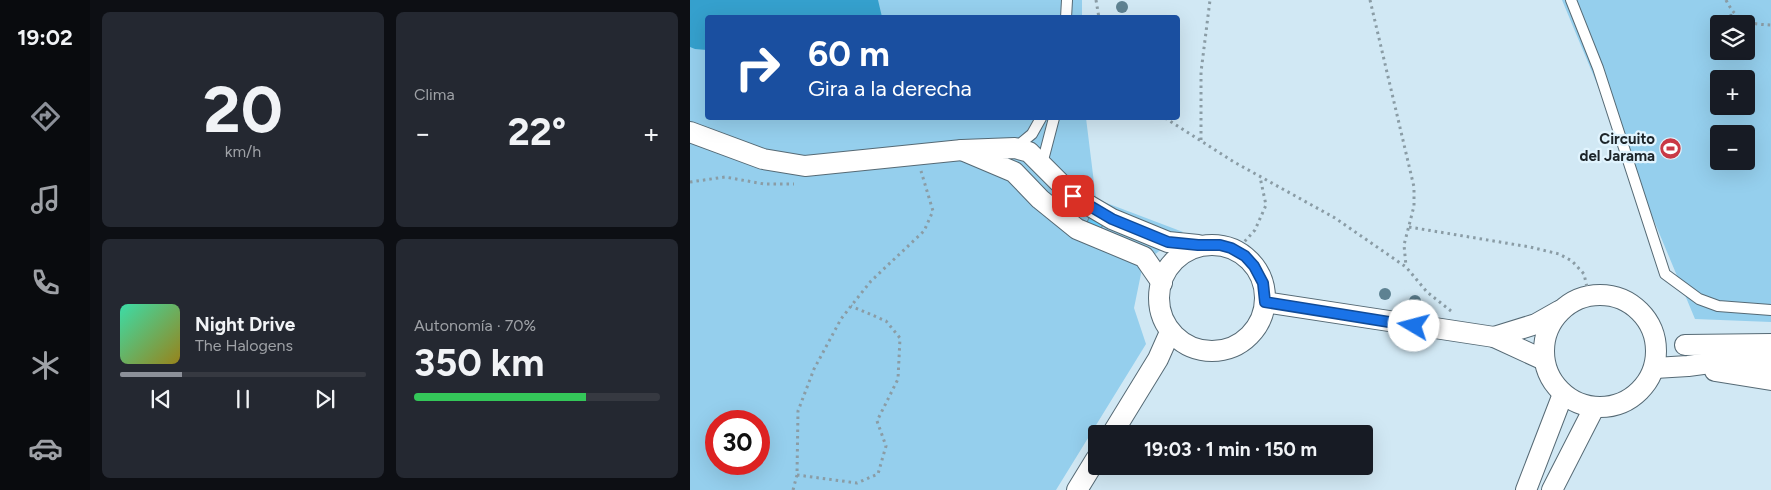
<!DOCTYPE html>
<html lang="es">
<meta charset="utf-8">
<style>
:root{--surface:#171b24;--page:#242831;--text:#f1f3f6;--muted:#9ea1a6;--line:#363941;--accent:#8c9099}
body{margin:0;font-family:Figtree,sans-serif;background:var(--page);color:var(--text);height:100vh;display:flex;flex-direction:column;font-size:19px;white-space:nowrap}
*{box-sizing:border-box;margin:0}
p{font-size:16px;color:var(--muted)}
.icon{flex:none;width:28px;height:28px;fill:none;stroke:currentColor;stroke-width:2;stroke-linecap:round;stroke-linejoin:round}
.map{position:relative;flex:1;overflow:hidden}
.side{display:flex;flex-direction:column;gap:12px;padding:12px;background:#0d0f14;width:600px}
.side>*{flex:none}
.guide{position:absolute;left:15px;top:15px;width:475px;height:105px;border-radius:5px;box-shadow:0 5px 20px #0002;background:#1a4fa0;color:#fff;overflow:hidden}
.tools{position:absolute;left:1020px;top:15px;display:grid;gap:10px}
.tools a{display:grid;place-items:center;width:45px;height:45px;border-radius:5px;background:var(--surface);box-shadow:0 5px 20px #0002;font-size:25px}
.speed{position:absolute;left:15px;top:410px;display:flex;gap:10px;font-size:25px;font-weight:700;text-align:center}
.speed>*{display:grid;place-content:center;width:65px;height:65px;border-radius:50%;background:var(--surface);box-shadow:0 5px 20px #0002;line-height:1}
.speed .limit{border:8px solid #d22;background:#fff;color:#111}
.pin{position:absolute;display:grid;place-items:center;width:42px;height:42px;color:#fff;margin:-21px;border-radius:10px;box-shadow:0 2px 8px #0006}
.me{position:absolute;width:55px;margin:-28px;rotate:278deg;stroke-linejoin:round;filter:drop-shadow(0 0 4px #0008)}
.turn{display:flex;align-items:center;gap:18px;height:105px;padding:0 20px;font-size:22px}
.turn .icon{width:65px;height:65px;stroke-width:2.5}
.turn b{display:block;font-size:35px;line-height:42px}
.big{font-size:38px;font-weight:700;line-height:1.1}
.side .card{flex:1;display:flex;flex-direction:column;justify-content:center;gap:8px;min-width:0;padding:0 18px;border-radius:8px;background:var(--page)}
.side .dial{align-items:center;gap:0}
.dial b{font-size:65px;line-height:1}
.song{display:flex;align-items:center;gap:15px}
.cover{width:60px;height:60px;border-radius:8px;background:linear-gradient(135deg,hsl(160 70% 55%),hsl(50 70% 35%))}
.played{height:5px;border-radius:2px;background:linear-gradient(90deg,var(--accent) 25%,var(--line) 25%)}
.keys{display:flex;justify-content:space-around;direction:ltr}
.heat{display:flex;justify-content:space-between;align-items:center;font-size:28px;direction:ltr}
.charge{height:8px;border-radius:4px;background:linear-gradient(90deg,#34c759 70%,var(--line) 0)}
.side .tiles{flex:1;display:grid;gap:12px;grid-template-columns:repeat(2,1fr)}
.trip{position:absolute;left:398px;top:425px;width:285px;height:50px;border-radius:5px;background:var(--surface);box-shadow:0 5px 20px #0002;font-weight:700;line-height:50px;text-align:center}
main{display:flex;flex:1;min-height:0}
.tab-bar{display:flex;flex-direction:column;width:90px;justify-content:space-around;align-items:center;background:#090b0e;color:var(--muted)}
.tab-bar .icon{width:35px;height:35px}
.tab-bar .current{color:var(--accent)}
.tab-bar b{font-size:22px;color:var(--text)}
.map>svg:first-child{display:block}
.green{fill:#95cfed;fill-rule:evenodd}
.water{fill:#35a0cd}
.building{fill:#68cdfb;stroke:#738893}
.lines{fill:none;stroke-linecap:round;stroke-linejoin:round}
.lane-casing{stroke:#566a75;stroke-width:12}
.street-casing{stroke:#566a75;stroke-width:22}
.path{stroke:#8a9ca5;stroke-width:3;stroke-dasharray:2.5 4;stroke-linecap:butt}
.lane{stroke:#fff;stroke-width:10}
.street{stroke:#fff;stroke-width:20}
.tree{fill:#5e8292}
.route-casing{stroke:#114b97;stroke-width:12}
.route{stroke:#1a73e8;stroke-width:9}
.labels{text-anchor:middle;stroke-width:4.5;stroke-linejoin:round;paint-order:stroke}
.poi-label{font-size:15px;font-weight:bold;fill:#1d252a;stroke:#e1f4fe;text-anchor:end}
</style>
<main>
<nav class="tab-bar">
<b>19:02</b>
<svg class="icon current" aria-label="directions" viewBox="0 0 24 24"><path d="M12 3l9 9-9 9-9-9zM9 14v-3h6M13 9l2 2-2 2"/></svg>
<svg class="icon" aria-label="music" viewBox="0 0 24 24"><path d="M9 18V5l10-2v13"/><circle cx="6" cy="18" r="3"/><circle cx="16" cy="16" r="3"/></svg>
<svg class="icon" aria-label="phone" viewBox="0 0 24 24"><path d="M5 4h4l2 5-3 2q2 4 5 5l2-3 5 2v4C11 20 4 13 5 4z"/></svg>
<svg class="icon" aria-label="climate" viewBox="0 0 24 24"><path d="M12 3v18M4 7l16 10M4 17L20 7"/></svg>
<svg class="icon" aria-label="car" viewBox="0 0 24 24"><path d="M5 17H2v-5l4-1 3-4h7l3 4 3 1v5h-3M9 17h6M6 11h13"/><circle cx="7" cy="17" r="2"/><circle cx="17" cy="17" r="2"/></svg>
</nav>
<section class="side">
<div class="tiles">
<div class="card dial"><b>20</b><p>km/h</p></div>
<div class="card"><p>Clima</p>
<div class="heat"><a>−</a><b class="big">22°</b><a>+</a></div>
</div>
<div class="card">
<div class="song"><i class="cover"></i><div><b>Night Drive</b><p>The Halogens</p></div></div>
<div class="played"></div>
<div class="keys"><svg class="icon" aria-label="previous" viewBox="0 0 24 24"><path d="M18 5L8 12l10 7zM5 5v14"/></svg><svg class="icon" aria-label="pause" viewBox="0 0 24 24"><path d="M8 5v14M16 5v14"/></svg><svg class="icon" aria-label="next" viewBox="0 0 24 24"><path d="M6 5l10 7-10 7zM19 5v14"/></svg></div>
</div>
<div class="card"><p>Autonomía · 70%</p><b class="big">350 km</b><div class="charge"></div></div>
</div>
</section>
<div class="map">
<svg width="1081" height="490" viewBox="0 0 1081 490">
<rect width="100%" height="100%" fill="#d1e8f4"/>
<g class="green">
<path d="M0,0H392V18H18V118H396L406,199L493,232L453,264L444,308L456,344L366,490H0ZM26,421H69V464H26Z"/>
<path d="M872,0H1081V322L1005,319ZM1029,24H1056V51H1029ZM1029,79H1056V106H1029ZM1029,134H1056V161H1029Z"/>
</g>
<polygon class="water" points="0,0 188,0 192,17 18,18 17,50 5,49 0,47"/>
<g class="building">
<polygon points="1041,14 1047,19 1042,24 1039,24 1034,19"/>
<polygon points="401,213 415,219 409,234 395,227"/>
</g>
<g class="lines">
<defs>
<g id="lane">
<polyline points="881,0 908,68 975,274 1009,299 1028,306 1081,310"/>
<polyline points="376,18 377,0"/>
<polyline points="325,148 342,134 351,118"/>
<polyline points="352,164 364,118"/>
</g>
<g id="street">
<polyline points="0,132 73,159 115,166 272,150"/>
<circle cx="522" cy="298" r="53"/>
<polyline points="472,283 454,257 387,229 350,199 324,172 272,150 325,148 339,152 383,196 422,219 478,242 508,245"/>
<circle cx="910" cy="351" r="56"/>
<polyline points="575,302 804,337 854,360"/>
<polyline points="804,337 846,324 869,311"/>
<polyline points="995,345 1081,344"/>
<polyline points="965,368 998,366 1035,361 1081,364"/>
<polyline points="1025,371 1081,380"/>
<polyline points="422,434 468,359 480,332"/>
<polyline points="387,490 406,459"/>
<polyline points="836,490 873,394"/>
<polyline points="862,490 904,408"/>
</g>
</defs>
<use href="#lane" class="lane-casing"/>
<use href="#street" class="street-casing"/>
<g class="path">
<polyline points="406,0 409,18"/>
<polyline points="680,0 724,187 724,206 714,245 716,266"/>
<path d="M1036,0C1047,22 1058,24 1081,25"/>
<polyline points="475,118 544,162 645,218 716,267 737,292 761,311"/>
<polyline points="511,140 511,72 520,0"/>
<polyline points="0,182 35,177 74,184 104,184"/>
<polyline points="719,227 840,247 869,254 882,261 894,274 899,296"/>
<polyline points="546,251 565,230 576,205 570,177"/>
<polyline points="107,475 167,483 188,474 196,446 187,421 208,379 210,338 196,321 161,306"/>
<polyline points="103,490 107,475 108,411 124,369 151,319 161,306 181,281 234,231 243,211 231,171"/>
</g>
<use href="#lane" class="lane"/>
<use href="#street" class="street"/>
</g>
<g class="tree">
<circle cx="432" cy="7" r="6"/>
<circle cx="695" cy="294" r="6"/>
<circle cx="725" cy="301" r="6"/>
</g>
<g class="lines">
<defs>
<polyline id="route" points="383,196 422,219 478,242 508,245 530,245 541,248 555,256 564,266 573,283 575,302 724,326"/>
</defs>
<use href="#route" class="route-casing"/>
<use href="#route" class="route"/>
</g>
<defs>
<symbol id="stadium-disc" viewBox="-11 -11 22 22"><circle r="9.5" fill="#c93946" stroke="#e1f4fe"/><path d="M0-5a6.5 5 0 1 0 0 10a6.5 5 0 1 0 0-10ZM-3.5-1.8h7v3.6h-7Z" fill="#fff"/></symbol>
</defs>
<g fill-rule="evenodd">
<use href="#stadium-disc" x="968" y="136" width="25" height="25"/>
</g>
<g class="labels">
<g class="poi-label">
<text x="965" y="144">Circuito<tspan x="965" dy="17">del Jarama</tspan></text>
</g>
</g>
</svg>
<div class="tools">
<a><svg class="icon" aria-label="layers" viewBox="0 0 24 24"><path d="M12 4l9 5-9 5-9-5zM3 14l9 5 9-5"/></svg></a>
<a>+</a>
<a>−</a>
</div>
<div class="speed"><div class="limit">30</div></div>
<div class="pin" style="left:383px;top:196px;background:#d93025"><svg class="icon" aria-label="arrive" viewBox="0 0 24 24"><path d="M6 21V4h12l-3 4 3 4H6"/></svg></div>
<svg class="me" style="left:724px;top:326px" viewBox="-20 -20 40 40"><circle r="19" fill="#fff"/><path d="M0-13L10 11 0 6-10 11z" fill="#1a73e8"/></svg>
<div class="trip">19:03 · 1 min · 150 m</div>
<div class="guide">
<div class="turn"><svg class="icon" aria-label="right" viewBox="0 0 24 24"><path d="M7 20v-9h11M14 6l5 5-5 5"/></svg><div><b>60 m</b>Gira a la derecha</div></div>
</div>
</div>
</main>
